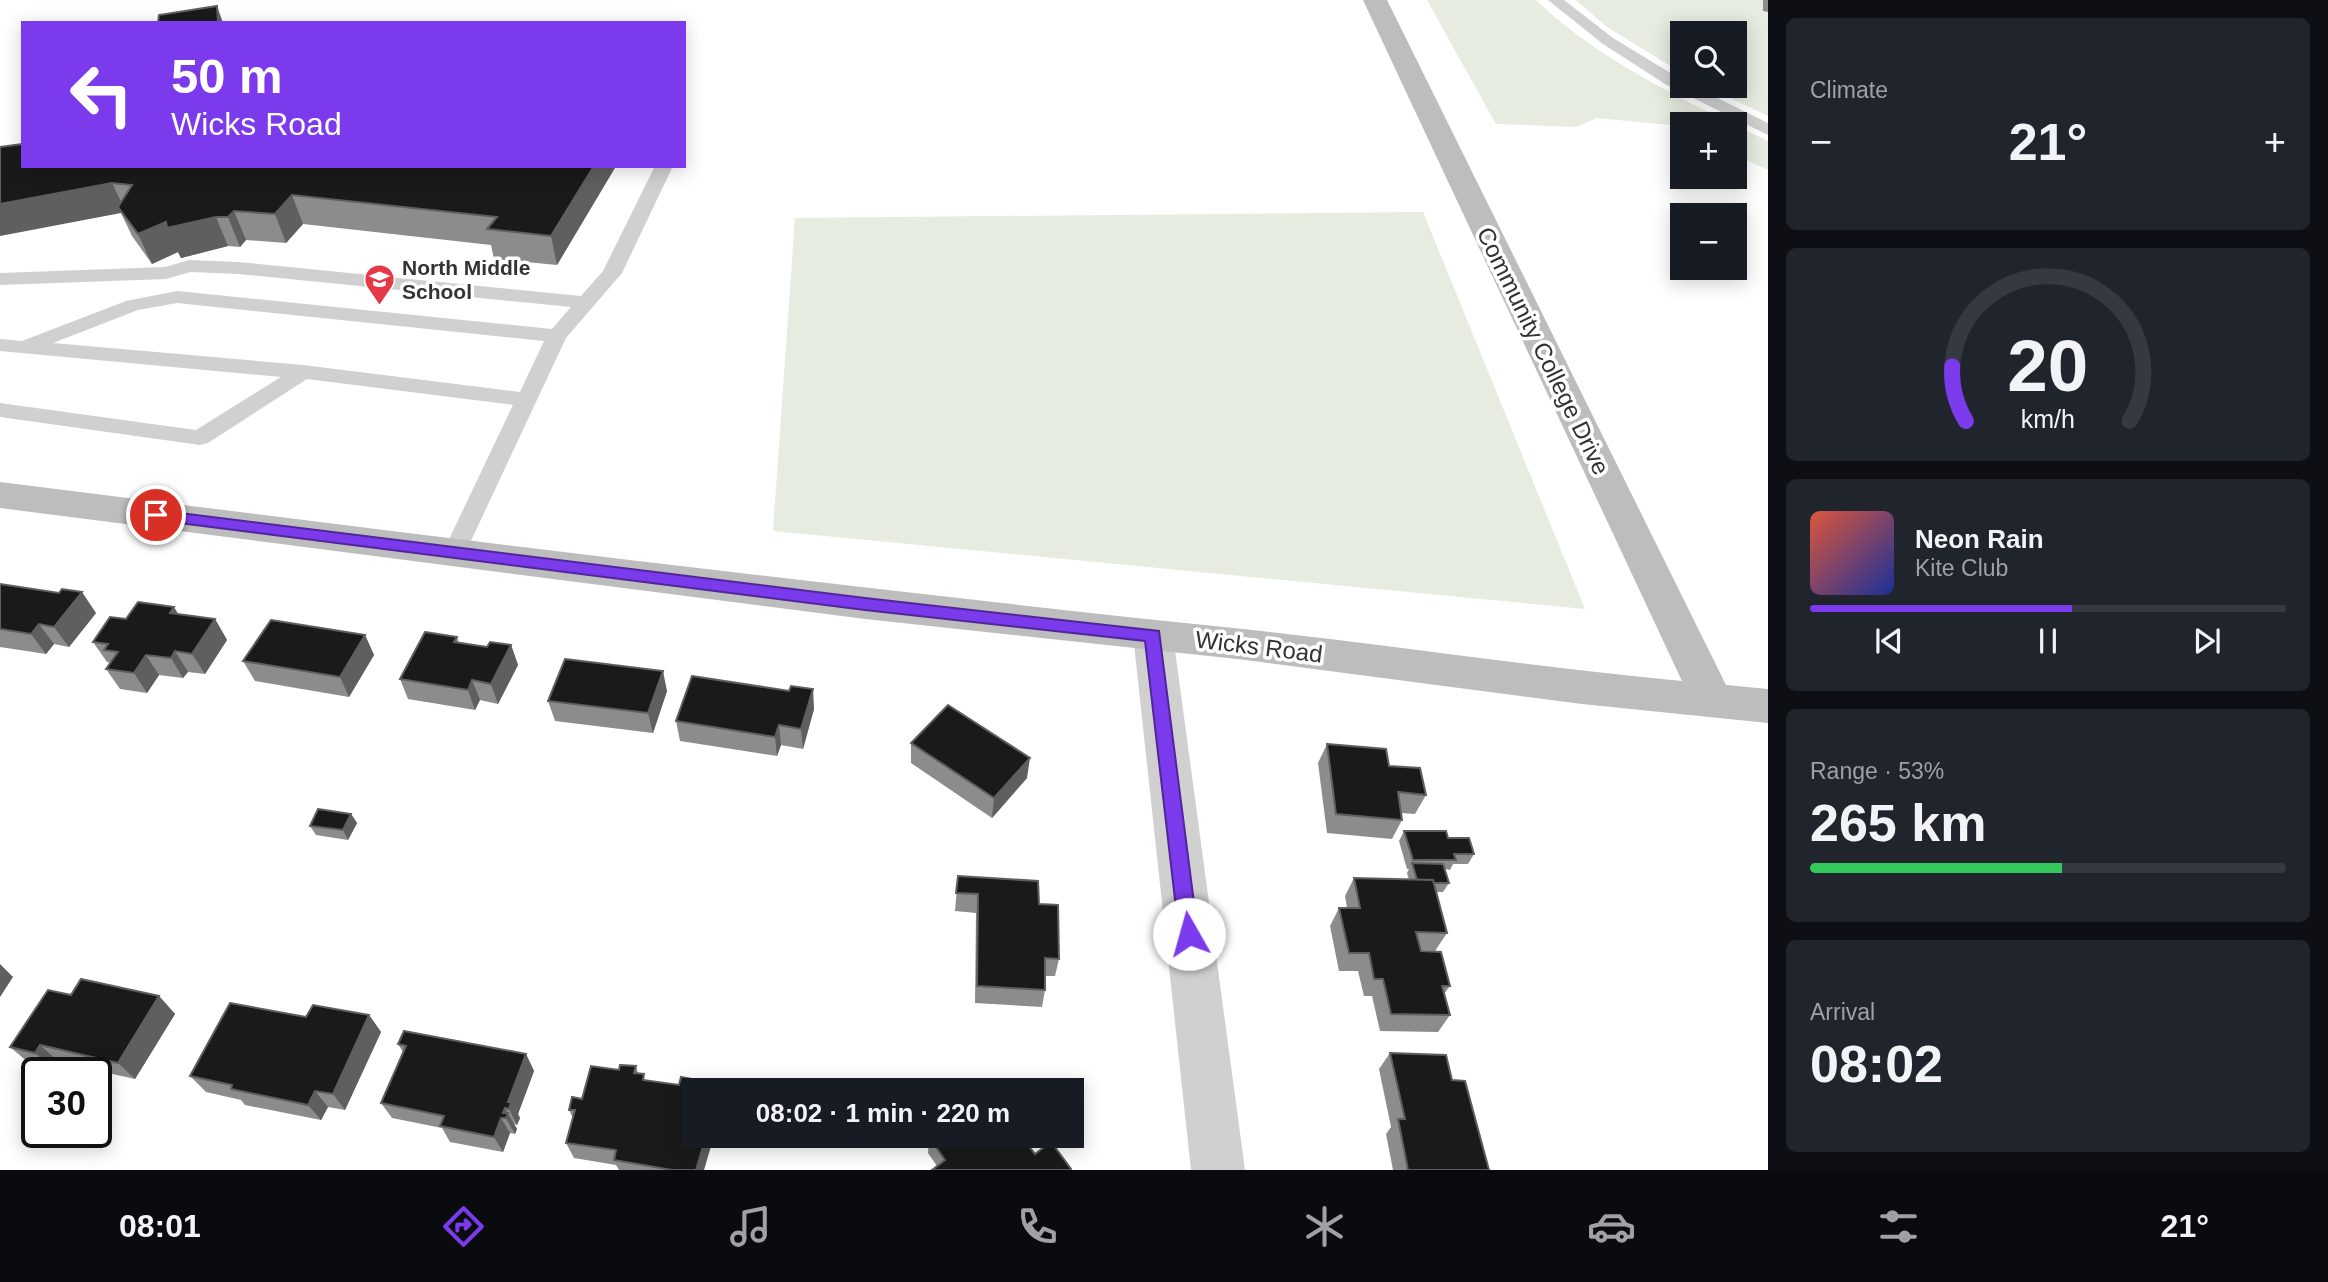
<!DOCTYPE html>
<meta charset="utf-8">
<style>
:root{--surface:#171b24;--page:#20242c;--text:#f1f3f6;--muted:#9ea1a6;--line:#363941;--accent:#7c3aed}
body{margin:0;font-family:Arial,sans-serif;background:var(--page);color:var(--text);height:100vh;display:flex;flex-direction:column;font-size:26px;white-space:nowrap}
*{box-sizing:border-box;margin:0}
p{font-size:23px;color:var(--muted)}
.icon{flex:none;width:38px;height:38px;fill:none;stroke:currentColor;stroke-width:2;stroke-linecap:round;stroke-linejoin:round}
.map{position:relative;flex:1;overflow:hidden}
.sheet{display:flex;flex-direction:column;gap:18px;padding:18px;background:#0d0f14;width:560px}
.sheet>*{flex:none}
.guide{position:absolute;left:21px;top:21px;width:665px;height:147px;border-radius:0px;box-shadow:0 4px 18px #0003;background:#7c3aed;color:#fff;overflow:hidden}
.buttons{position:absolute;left:1670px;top:21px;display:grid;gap:14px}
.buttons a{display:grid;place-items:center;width:77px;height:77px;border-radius:0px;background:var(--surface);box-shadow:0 4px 18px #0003;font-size:35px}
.speed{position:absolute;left:21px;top:1057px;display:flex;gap:14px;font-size:35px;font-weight:700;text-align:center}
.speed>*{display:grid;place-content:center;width:91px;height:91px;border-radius:50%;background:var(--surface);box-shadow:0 4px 18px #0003;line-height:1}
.speed .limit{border:4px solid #111;border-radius:10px;background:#fff;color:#111}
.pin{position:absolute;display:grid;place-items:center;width:60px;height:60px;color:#fff;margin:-30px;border:4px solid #fff;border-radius:50%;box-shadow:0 2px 7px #0007}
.me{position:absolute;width:77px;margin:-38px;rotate:353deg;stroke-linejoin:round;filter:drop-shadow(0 0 5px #0008)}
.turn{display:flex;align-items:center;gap:24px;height:147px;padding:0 35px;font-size:32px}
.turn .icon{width:91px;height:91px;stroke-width:2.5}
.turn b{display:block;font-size:49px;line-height:60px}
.big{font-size:52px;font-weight:700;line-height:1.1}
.sheet .widget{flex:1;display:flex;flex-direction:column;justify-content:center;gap:10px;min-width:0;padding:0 24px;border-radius:10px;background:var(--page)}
.sheet .dial{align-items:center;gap:0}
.dial svg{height:182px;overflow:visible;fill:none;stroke:var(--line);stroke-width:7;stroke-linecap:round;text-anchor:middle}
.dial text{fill:var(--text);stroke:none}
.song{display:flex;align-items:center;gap:21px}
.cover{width:84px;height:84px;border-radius:10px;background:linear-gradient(135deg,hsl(10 70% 55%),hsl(230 70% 35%))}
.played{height:7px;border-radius:4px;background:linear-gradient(90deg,var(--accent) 55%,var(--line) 55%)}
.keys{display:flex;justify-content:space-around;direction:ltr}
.heat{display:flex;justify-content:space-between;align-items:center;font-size:38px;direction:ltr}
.charge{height:10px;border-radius:5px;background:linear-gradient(90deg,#34c759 53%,var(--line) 0)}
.trip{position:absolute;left:682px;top:1078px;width:402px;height:70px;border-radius:0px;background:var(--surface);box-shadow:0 4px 18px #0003;font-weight:700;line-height:70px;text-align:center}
.dock{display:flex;height:112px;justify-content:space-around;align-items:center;background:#090b0e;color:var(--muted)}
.dock .icon{width:49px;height:49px}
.dock .selected{color:var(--accent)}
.dock b{font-size:32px;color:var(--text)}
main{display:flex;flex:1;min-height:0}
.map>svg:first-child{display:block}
.green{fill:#e6ecdf}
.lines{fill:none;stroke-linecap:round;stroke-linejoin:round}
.service{fill:#d0d0d0;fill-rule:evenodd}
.minor{fill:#d0d0d0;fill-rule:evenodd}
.secondary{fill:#bdbdbd;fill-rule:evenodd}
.wall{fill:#8c8c8c}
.shaded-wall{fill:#5f5f5f}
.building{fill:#1a1a1a;stroke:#5f5f5f;stroke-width:2}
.route{fill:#7c3aed;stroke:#51269a;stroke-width:2}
.labels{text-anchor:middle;stroke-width:7;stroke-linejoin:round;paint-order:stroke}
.far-poi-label{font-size:21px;font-weight:bold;fill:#333;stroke:#fff;text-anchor:start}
.street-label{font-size:24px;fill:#333;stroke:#fff}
</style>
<main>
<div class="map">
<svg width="1768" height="1170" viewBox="0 0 1768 1170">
<rect width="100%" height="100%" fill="#fff"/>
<g class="green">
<path d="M1427,0H1536C1589,52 1667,92 1733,124H1682V126L1596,118L1577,127L1496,124Z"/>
<polygon points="1576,0 1763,0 1763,11 1768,12 1768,116 1705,86 1734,86 1734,33 1682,33 1682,73 1607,27"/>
<path d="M1734,125L1768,141V170C1739,156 1734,158 1734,125Z"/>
<polygon points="1423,212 1585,609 773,531 795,218"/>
</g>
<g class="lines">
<g class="service">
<polygon points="1548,0 1564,0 1613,38 1682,80 1682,86 1693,86 1768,123 1768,135 1665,84 1603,44"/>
<path d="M655,166H673L622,273L566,338L462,560L454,563L446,560L442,554L513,405L307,379L208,443L200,445L0,417V403L196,430L281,377L0,351V339L22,341L126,301L177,291L552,329L571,307L238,274L190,272L166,279L0,285V273L165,267L189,260L238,262L581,296L603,271ZM177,303L544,341L520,392L303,365L53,343L138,310Z"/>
</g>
<polygon class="minor" points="1153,620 1167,624 1173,635 1245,1170 1191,1170 1133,635 1139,624"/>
<path class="secondary" d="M1363,0H1387L1726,685L1768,689V723L1582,704L1246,660L865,619L0,508V482C414,534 828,586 1243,629C1390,645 1535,667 1682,681Z"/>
</g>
<g class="wall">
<polygon points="1763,0 1768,0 1768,12 1763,11"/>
<polygon points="23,144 616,166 557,265 494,259 491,245 303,224 286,243 246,240 240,247 228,246 181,258 178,252 152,264 132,236 121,213"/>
<polygon points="0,584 96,613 69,647 54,644 46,654 0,647"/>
<polygon points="179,614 215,619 227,640 205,674 188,672 183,678 159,675 147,693 120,689 106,669 111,663 107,662 93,642 126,619"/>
<polygon points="365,635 374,655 349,697 255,681 243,661"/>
<polygon points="457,637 459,643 487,647 511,645 518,665 498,704 480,700 475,710 408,699 400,679"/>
<polygon points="667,691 653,733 555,721 548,701"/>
<polygon points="814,709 803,749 781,745 777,756 680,741 676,721"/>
<polygon points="911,743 1027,778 992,818 911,763"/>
<polygon points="1327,744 1426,795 1415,814 1401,813 1402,820 1392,839 1327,833 1318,763"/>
<polygon points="351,814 357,823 348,840 316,835 310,826"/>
<polygon points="1404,831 1448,838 1474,854 1468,864 1453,864 1450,870 1445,869 1449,883 1443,892 1436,892 1447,933 1435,951 1421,950 1450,986 1444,994 1450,1015 1438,1032 1380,1031 1372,996 1364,996 1358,971 1339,971 1330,926 1339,908 1347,908 1345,896 1354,878 1409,880 1407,873 1409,869 1407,869 1399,841"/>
<polygon points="958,876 1039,904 1059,959 1055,976 1045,976 1045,990 1042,1007 975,1003 976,913 955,911"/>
<polygon points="71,995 159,996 175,1014 135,1079 59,1062 54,1070 29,1063 10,1047"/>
<polygon points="369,1015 381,1032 345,1110 328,1107 321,1120 245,1105 241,1100 206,1092 190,1076 306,1017"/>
<polygon points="398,1044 526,1054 534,1071 518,1114 520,1118 517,1125 514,1124 517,1129 515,1134 510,1133 503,1152 450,1142 442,1128 392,1118 381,1103 403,1052"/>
<polygon points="1390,1053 1452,1080 1489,1170 1393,1170 1386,1134 1391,1127 1379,1069"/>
<polygon points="636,1066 638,1073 647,1081 679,1085 692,1079 695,1089 704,1170 619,1170 616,1165 574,1158 566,1143 573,1118 569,1110 619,1070"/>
<polygon points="929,1137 1035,1154 937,1166 928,1153"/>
</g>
<g class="shaded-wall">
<polygon points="217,6 223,23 218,23"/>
<polygon points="594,166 616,166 557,265 551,236"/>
<polygon points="112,183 126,212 118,207 121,213 0,236 0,204"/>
<polygon points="292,195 303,224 286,243 275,214"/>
<polygon points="234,211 246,240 240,247 228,217"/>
<polygon points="216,217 228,246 181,258 178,252 152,264 138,234 166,222"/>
<polygon points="82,592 96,613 69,647 54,627"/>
<polygon points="174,607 186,627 170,613"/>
<polygon points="215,619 227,640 205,674 192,654"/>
<polygon points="39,624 54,644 46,654 31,634"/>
<polygon points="365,635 374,655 349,697 340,677"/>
<polygon points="511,645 518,665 498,704 491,684"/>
<polygon points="175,651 188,672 183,678 171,658"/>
<polygon points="146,655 159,675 147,693 134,673"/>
<polygon points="663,671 667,691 653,733 648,713"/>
<polygon points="472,680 480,700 475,710 468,690"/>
<polygon points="813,689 814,709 803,749 801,729"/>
<polygon points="779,725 781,745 777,756 775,737"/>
<polygon points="1030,758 1027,778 992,818 994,798"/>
<polygon points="351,814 357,823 348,840 343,830"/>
<polygon points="0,964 13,977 0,997"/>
<polygon points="159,996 175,1014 135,1079 118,1063"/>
<polygon points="369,1015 381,1032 345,1110 333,1094"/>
<polygon points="40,1045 59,1062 54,1070 35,1053"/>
<polygon points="526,1054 534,1071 518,1114 520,1118 517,1125 509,1109 508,1102"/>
<polygon points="692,1079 695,1090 689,1088"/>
<polygon points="315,1091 328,1107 321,1120 308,1105"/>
<polygon points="505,1108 517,1129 515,1134 503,1113"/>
<polygon points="501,1118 510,1133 503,1152 494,1137"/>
<polygon points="706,1136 714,1136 704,1170 696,1170"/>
</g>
<g class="building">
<polygon points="217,6 218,23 158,23 159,15"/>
<polygon points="23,144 23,166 594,166 551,236 487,229 497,217 292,195 275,214 234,211 228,217 216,217 167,228 166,222 138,234 118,207 132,185 112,183 0,204 0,147"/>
<polygon points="0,584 59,593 62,589 82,592 54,627 39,624 31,634 0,629"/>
<polygon points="138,602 174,607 170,613 215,619 192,654 175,651 171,658 146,655 134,673 106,669 118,652 104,650 108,644 93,642 110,617 126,619"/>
<polygon points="271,620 365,635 340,677 243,661"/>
<polygon points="425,632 457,637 454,642 487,647 490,642 511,645 491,684 472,680 468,690 400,679"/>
<polygon points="565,659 663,671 648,713 548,701"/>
<polygon points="692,676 789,691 791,686 813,689 801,729 779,725 775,737 676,721"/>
<polygon points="948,705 1030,758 994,798 911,743"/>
<polygon points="1327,744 1386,749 1389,766 1420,768 1426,795 1398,792 1402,820 1336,814"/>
<polygon points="318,809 351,814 343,830 310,826"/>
<polygon points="1404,831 1446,831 1448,838 1469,838 1474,854 1454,854 1456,860 1413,860"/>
<polygon points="1412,863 1443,864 1449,883 1433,883 1433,880 1417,880"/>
<polygon points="958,876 1038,881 1039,904 1058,905 1059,959 1045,958 1045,990 977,986 978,894 956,893"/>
<polygon points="1354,878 1433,880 1447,933 1416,932 1421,951 1441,952 1450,986 1442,986 1450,1015 1391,1014 1383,979 1374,979 1369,953 1349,953 1339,908 1360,908"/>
<polygon points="81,979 159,996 118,1063 40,1045 35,1053 10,1047 48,990 71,995"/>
<polygon points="230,1003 306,1017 313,1005 369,1015 333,1094 315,1091 308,1105 231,1089 232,1085 190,1076"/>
<polygon points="404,1031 526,1054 508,1102 511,1102 509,1109 505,1108 503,1113 508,1113 506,1118 501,1118 494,1137 440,1126 444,1116 381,1103 406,1046 398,1044"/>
<polygon points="1390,1053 1446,1055 1452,1080 1465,1081 1489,1170 1408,1170 1398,1119 1405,1119"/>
<polygon points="620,1065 636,1066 634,1073 644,1074 643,1080 679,1085 681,1077 692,1079 689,1088 699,1090 695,1090 695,1136 706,1136 696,1170 672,1170 614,1160 616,1150 566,1143 575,1110 569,1110 572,1097 582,1099 591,1066 619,1070"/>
<polygon points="931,1136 1021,1136 1035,1154 1051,1142 1071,1169 1070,1170 932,1170 945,1160 929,1137"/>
</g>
<polygon class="route" points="156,510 865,598 1159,631 1198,934 1196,941 1189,943 1182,941 1179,934 1145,641 865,610 156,520 149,515"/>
<defs>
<symbol id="school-pin" viewBox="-11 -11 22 30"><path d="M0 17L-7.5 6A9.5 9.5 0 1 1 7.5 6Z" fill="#e63946" stroke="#fff"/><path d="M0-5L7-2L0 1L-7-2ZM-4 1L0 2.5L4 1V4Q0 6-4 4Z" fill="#fff"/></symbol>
</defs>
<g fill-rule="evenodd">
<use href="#school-pin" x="362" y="262" width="35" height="47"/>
</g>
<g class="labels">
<g class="far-poi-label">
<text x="402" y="275">North Middle<tspan x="402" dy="24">School</tspan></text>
</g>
<g class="street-label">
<text transform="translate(1543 351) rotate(64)" y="8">Community College Drive</text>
<text transform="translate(1259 647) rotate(7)" y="8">Wicks Road</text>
</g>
</g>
</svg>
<div class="buttons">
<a><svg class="icon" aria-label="search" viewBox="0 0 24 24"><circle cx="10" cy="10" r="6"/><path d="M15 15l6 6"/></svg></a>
<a>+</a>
<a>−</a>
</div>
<div class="speed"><div class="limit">30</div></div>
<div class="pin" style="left:156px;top:515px;background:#d93025"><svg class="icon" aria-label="arrive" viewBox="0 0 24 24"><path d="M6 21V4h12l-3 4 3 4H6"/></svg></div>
<svg class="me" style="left:1189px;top:934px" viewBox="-20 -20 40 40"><circle r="19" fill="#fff"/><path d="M0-13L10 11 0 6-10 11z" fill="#7c3aed"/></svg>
<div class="trip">08:02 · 1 min · 220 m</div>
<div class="guide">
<div class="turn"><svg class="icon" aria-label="left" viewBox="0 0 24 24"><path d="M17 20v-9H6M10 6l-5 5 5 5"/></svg><div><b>50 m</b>Wicks Road</div></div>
</div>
</div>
<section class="sheet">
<div class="widget"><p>Climate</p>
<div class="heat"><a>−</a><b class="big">21°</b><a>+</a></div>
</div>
<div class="widget dial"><svg viewBox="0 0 100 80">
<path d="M14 69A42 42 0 1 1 86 69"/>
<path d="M14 69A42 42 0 0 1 8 45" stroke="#7c3aed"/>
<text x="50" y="56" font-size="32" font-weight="700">20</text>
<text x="50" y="72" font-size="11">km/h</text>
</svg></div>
<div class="widget">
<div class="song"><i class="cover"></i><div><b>Neon Rain</b><p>Kite Club</p></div></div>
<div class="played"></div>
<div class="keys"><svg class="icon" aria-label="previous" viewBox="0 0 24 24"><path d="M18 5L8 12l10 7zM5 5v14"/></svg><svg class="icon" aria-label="pause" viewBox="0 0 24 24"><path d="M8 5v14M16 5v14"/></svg><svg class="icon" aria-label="next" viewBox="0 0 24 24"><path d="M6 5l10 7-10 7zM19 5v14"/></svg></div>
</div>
<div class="widget"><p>Range · 53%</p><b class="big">265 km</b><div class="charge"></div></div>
<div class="widget"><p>Arrival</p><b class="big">08:02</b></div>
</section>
</main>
<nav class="dock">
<b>08:01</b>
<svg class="icon selected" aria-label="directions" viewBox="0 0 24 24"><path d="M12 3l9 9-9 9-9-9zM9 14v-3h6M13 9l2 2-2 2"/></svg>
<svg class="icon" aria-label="music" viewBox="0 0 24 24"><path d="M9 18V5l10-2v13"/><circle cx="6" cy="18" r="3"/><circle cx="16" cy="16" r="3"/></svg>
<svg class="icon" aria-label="phone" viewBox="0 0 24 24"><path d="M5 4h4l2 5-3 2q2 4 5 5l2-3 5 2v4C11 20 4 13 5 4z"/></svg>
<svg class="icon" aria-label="climate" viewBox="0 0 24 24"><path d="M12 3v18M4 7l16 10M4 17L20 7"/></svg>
<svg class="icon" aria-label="car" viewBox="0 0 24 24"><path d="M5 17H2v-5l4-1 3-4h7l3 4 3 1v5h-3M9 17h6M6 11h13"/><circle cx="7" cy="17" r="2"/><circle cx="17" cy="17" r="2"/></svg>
<svg class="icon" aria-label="filters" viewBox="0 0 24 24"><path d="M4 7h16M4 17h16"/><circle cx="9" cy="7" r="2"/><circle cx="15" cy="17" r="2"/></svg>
<b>21°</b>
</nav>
